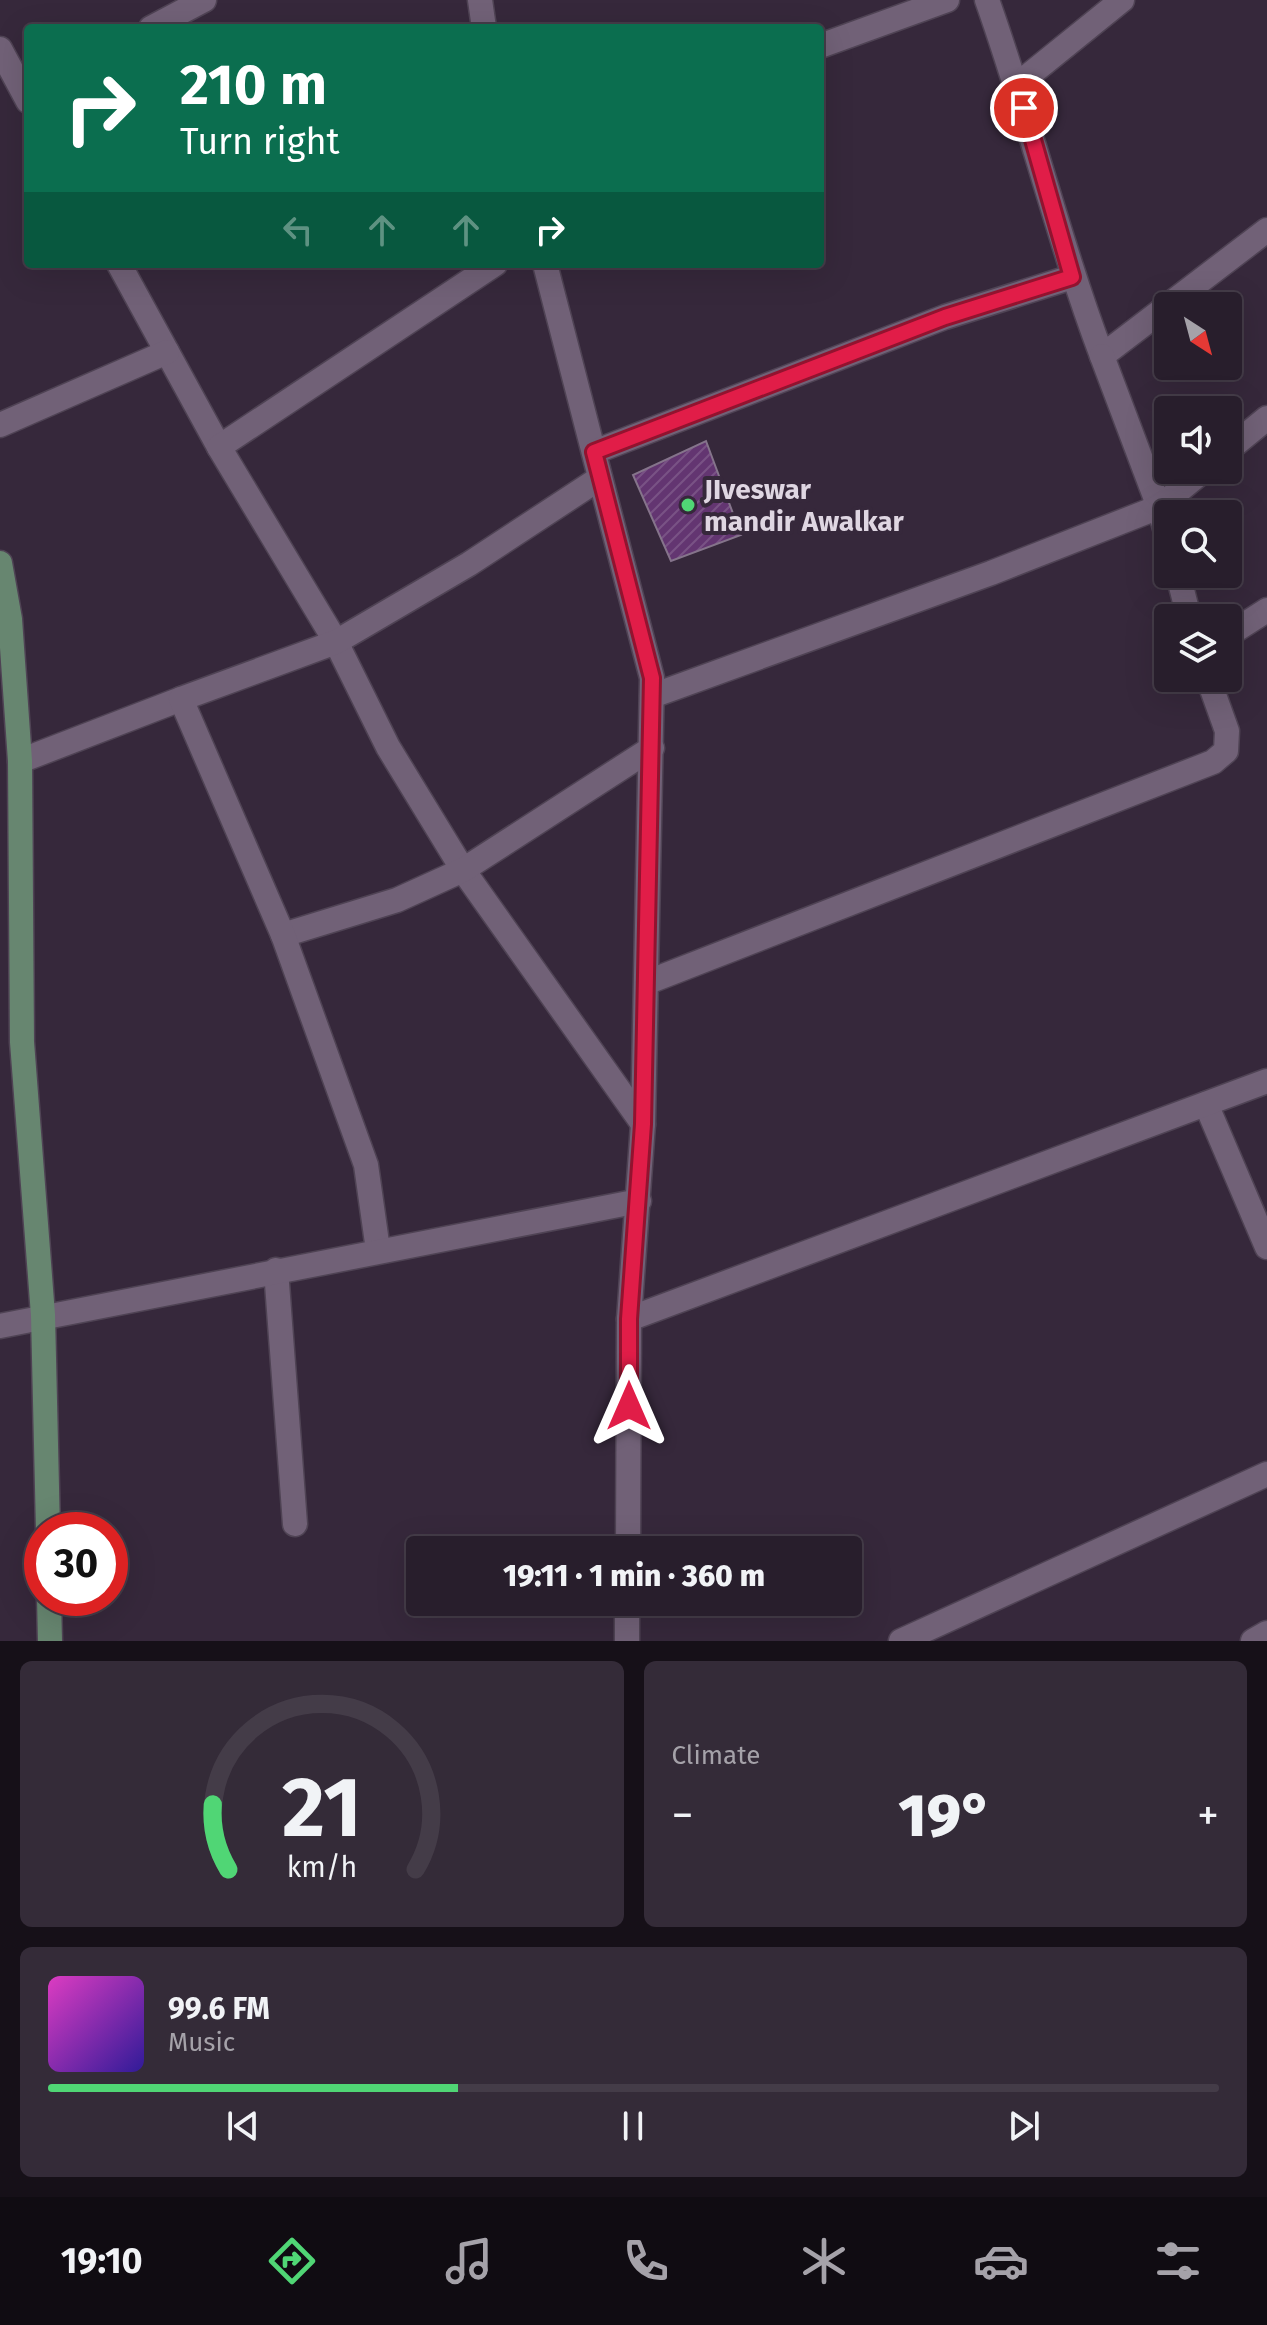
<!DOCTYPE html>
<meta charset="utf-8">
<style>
:root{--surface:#281e2c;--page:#342b38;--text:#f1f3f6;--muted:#a5a2a9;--line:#443c48;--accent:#50d675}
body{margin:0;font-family:"Fira Sans",sans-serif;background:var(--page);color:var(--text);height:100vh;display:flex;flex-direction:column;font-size:30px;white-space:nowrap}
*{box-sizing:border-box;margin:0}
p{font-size:26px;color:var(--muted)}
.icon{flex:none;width:44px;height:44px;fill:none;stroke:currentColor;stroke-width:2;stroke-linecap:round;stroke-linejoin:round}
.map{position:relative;height:1641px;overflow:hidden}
.details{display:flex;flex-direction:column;gap:20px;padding:20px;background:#161018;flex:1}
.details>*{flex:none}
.top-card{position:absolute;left:24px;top:24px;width:800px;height:244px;border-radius:8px;box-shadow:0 8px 32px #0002,0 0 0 2px var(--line);background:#0b6e4f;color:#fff;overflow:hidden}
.needle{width:52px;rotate:144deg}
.fabs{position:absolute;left:1154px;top:292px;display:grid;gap:16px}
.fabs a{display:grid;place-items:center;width:88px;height:88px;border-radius:8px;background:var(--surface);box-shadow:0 8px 32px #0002,0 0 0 2px var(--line);font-size:40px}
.speed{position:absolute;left:24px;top:1512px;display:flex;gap:16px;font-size:40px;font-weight:700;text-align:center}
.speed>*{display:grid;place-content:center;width:104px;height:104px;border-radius:50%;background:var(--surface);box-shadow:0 8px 32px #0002,0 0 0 2px var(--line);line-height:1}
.speed .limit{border:12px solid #d22;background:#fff;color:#111}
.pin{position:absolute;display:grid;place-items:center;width:68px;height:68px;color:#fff;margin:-34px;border:4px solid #fff;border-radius:50%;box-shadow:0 2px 8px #0007}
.me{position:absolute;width:88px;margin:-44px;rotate:0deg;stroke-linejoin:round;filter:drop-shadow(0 0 6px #0008)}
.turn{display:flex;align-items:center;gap:28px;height:168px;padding:0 24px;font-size:36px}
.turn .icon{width:104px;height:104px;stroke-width:2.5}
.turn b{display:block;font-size:56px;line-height:68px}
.lanes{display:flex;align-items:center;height:76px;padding:0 24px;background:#0003;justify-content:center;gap:40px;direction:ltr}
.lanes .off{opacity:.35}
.big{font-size:60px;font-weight:800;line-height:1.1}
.details .tile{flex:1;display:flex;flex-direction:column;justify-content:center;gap:12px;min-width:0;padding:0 28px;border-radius:12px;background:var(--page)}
.details .dial{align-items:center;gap:0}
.dial svg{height:208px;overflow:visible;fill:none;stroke:var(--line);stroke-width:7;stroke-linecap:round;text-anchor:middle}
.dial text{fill:var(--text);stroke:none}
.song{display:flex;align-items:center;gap:24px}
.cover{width:96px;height:96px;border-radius:12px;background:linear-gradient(135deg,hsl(310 70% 55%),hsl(250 70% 35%))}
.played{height:8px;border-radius:4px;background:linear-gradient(90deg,var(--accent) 35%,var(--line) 35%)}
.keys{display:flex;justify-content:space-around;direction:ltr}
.heat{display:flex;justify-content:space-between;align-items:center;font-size:44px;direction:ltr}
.details .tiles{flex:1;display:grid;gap:20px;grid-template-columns:1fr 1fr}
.tile:last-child{grid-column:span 2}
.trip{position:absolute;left:406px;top:1536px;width:456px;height:80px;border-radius:8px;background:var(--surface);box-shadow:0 8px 32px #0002,0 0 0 2px var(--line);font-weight:800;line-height:80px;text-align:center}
.tab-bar{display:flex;height:128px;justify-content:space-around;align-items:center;background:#100c12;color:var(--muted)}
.tab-bar .icon{width:56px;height:56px}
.tab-bar .active{color:var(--accent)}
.tab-bar b{font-size:36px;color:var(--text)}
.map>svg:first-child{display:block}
.building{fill:url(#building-hatch);stroke:#85748b;stroke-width:2}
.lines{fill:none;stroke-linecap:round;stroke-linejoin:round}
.minor-casing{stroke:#4f4354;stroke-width:27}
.major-casing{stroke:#4f4354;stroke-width:27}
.minor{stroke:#716177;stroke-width:24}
.major{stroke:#678670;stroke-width:24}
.route-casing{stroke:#92132f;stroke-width:20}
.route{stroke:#e11d48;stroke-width:14}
.poi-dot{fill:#50d675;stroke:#36283b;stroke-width:3}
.labels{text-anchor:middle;stroke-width:8;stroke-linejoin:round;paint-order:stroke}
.poi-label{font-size:28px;font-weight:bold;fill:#dfd6e2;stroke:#36283b;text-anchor:start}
</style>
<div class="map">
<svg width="1267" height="1641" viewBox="0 0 1267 1641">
<defs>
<pattern id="building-hatch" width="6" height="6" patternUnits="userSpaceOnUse" patternTransform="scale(2)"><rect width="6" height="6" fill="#633571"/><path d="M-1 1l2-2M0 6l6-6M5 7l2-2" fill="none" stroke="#795285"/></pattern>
</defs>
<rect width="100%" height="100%" fill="#36283b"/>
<polygon class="building" points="706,441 741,535 671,561 633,475"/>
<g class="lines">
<defs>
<g id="minor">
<polyline points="480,0 484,28"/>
<path d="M987,0C1029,118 1058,239 1102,356L1267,230"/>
<polyline points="151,28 204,0"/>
<polyline points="820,46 947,0"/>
<polyline points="0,49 28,101"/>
<polyline points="1017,85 1122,0"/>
<polyline points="119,264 219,447"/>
<polyline points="495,264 219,447 336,642 388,747 463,870 643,1124"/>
<polyline points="545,264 652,678 643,1124 629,1319 628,1550"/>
<polyline points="1102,356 1159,507 1168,539"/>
<polyline points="0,425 167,352"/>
<polyline points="1228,450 1267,418"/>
<polyline points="594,452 945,317 1072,277"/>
<polyline points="1178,574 1189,618"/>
<polyline points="1228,635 1267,610"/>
<polyline points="652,696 991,573 1159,507 1204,470"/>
<polyline points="20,761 181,699"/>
<polyline points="283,935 397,900 463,870 652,748"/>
<polyline points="648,982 1213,762 1226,751 1227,731 1208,678"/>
<polyline points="1206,1104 1267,1247"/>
<polyline points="378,1250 366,1165 283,935 181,699 336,642 469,564 600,478"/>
<polyline points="276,1270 295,1524"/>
<polyline points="629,1319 1267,1081"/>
<polyline points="0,1326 639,1201"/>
<polyline points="627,1641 627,1602"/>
<polyline points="901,1641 1267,1474"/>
<polyline points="1253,1641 1267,1633"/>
</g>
<g id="major">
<polyline points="0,563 10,619 20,761 22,1042 43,1315 48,1530"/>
<polyline points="49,1598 50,1641"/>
</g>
</defs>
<use href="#minor" class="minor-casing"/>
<use href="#major" class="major-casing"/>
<use href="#minor" class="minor"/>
<use href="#major" class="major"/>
</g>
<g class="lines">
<defs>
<polyline id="route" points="629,1406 629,1319 643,1124 652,678 594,452 945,317 1072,277 1024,108"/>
</defs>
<use href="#route" class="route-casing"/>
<use href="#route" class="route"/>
</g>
<circle class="poi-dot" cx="688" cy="505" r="8"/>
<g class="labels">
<g class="poi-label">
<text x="704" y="499">JIveswar<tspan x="704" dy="32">mandir Awalkar</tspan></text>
</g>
</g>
</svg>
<div class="fabs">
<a><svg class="needle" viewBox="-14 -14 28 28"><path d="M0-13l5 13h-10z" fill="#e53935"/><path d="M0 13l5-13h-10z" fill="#a5a2a9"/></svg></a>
<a><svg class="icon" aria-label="sound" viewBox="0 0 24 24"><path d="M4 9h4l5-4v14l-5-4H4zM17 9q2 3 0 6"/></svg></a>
<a><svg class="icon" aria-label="search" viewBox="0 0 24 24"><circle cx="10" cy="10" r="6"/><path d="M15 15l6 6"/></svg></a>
<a><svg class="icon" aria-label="layers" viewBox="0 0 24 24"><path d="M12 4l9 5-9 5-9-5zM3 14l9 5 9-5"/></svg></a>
</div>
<div class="speed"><div class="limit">30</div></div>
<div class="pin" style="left:1024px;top:108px;background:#d93025"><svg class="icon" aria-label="arrive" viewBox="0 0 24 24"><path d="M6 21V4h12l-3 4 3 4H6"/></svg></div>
<svg class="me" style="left:629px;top:1406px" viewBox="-20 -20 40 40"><path d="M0-17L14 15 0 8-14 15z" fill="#e11d48" stroke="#fff" stroke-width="4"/></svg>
<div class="trip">19:11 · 1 min · 360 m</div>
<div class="top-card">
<div class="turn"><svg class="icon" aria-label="right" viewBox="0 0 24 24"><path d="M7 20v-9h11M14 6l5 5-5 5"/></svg><div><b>210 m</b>Turn right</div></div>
<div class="lanes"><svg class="icon off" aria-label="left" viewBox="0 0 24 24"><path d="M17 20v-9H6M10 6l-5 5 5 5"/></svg><svg class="icon off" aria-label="ahead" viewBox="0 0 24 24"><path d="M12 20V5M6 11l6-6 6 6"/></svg><svg class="icon off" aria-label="ahead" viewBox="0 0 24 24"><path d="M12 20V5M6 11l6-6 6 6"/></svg><svg class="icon" aria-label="right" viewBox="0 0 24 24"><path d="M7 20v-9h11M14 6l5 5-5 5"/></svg></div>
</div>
</div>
<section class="details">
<div class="tiles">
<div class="tile dial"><svg viewBox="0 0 100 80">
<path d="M14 69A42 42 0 1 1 86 69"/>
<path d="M14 69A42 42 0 0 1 8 44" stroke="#50d675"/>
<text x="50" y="56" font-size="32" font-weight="700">21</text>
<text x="50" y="72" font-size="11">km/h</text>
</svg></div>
<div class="tile"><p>Climate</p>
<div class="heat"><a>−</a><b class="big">19°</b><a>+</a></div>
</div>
<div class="tile">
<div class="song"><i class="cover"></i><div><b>99.6 FM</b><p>Music</p></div></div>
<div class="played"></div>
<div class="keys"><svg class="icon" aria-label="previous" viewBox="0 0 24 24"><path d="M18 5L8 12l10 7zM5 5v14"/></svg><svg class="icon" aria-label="pause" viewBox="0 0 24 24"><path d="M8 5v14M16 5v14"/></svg><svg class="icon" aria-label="next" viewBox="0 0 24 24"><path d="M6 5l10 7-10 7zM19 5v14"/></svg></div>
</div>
</div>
</section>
<nav class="tab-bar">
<b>19:10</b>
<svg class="icon active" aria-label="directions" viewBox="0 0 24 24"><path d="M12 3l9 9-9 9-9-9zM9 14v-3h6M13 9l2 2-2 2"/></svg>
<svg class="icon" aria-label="music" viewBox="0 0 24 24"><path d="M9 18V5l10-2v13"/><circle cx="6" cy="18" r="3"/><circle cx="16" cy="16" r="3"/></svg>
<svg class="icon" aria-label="phone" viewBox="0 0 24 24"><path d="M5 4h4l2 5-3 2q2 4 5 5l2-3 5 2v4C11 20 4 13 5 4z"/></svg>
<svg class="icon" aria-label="climate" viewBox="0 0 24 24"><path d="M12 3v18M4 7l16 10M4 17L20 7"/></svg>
<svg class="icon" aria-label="car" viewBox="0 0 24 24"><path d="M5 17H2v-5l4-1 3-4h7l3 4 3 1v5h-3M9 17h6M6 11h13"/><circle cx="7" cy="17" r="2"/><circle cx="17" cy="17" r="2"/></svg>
<svg class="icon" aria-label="filters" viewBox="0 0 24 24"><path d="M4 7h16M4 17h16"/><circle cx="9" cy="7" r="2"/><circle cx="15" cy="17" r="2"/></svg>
</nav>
